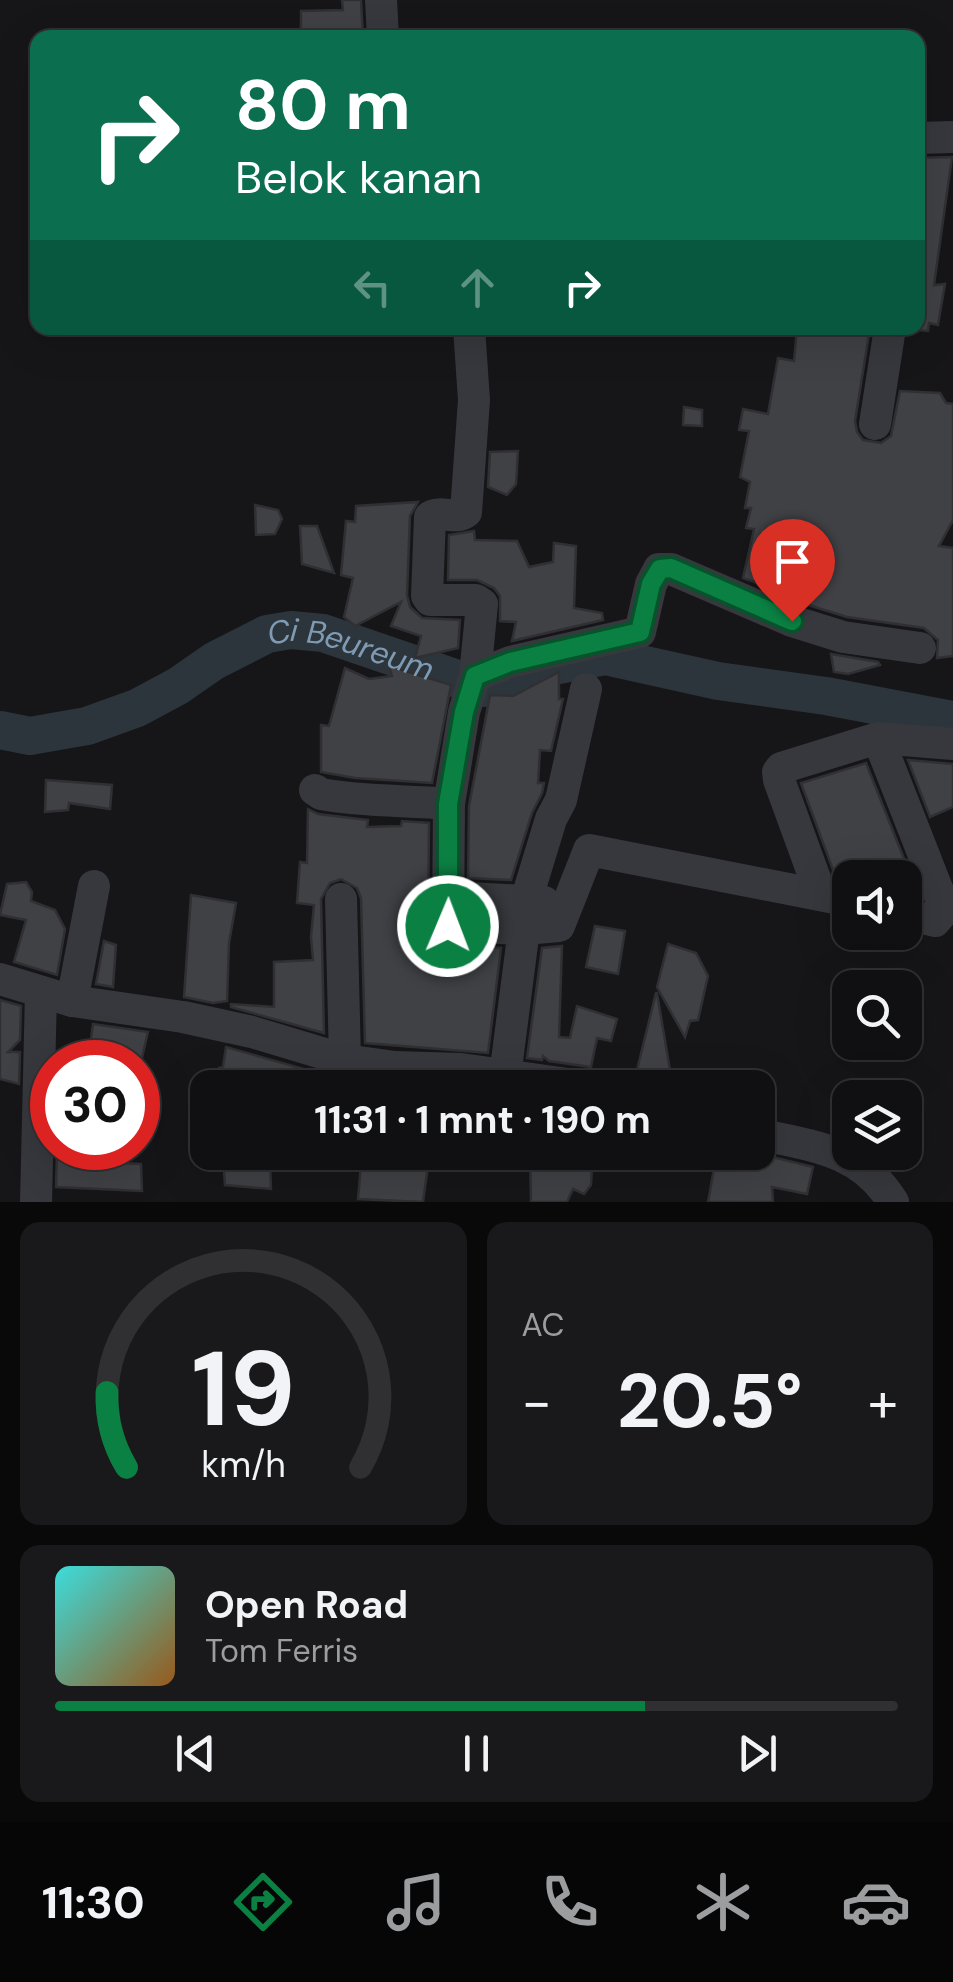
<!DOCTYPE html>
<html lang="id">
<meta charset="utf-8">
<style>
:root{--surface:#101012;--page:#19191b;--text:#f1f3f6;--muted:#9c9d9f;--line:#303032;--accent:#0b8043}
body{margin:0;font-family:"DM Sans",sans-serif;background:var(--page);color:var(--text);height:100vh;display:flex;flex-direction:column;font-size:38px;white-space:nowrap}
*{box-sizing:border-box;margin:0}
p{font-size:32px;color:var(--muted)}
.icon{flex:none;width:55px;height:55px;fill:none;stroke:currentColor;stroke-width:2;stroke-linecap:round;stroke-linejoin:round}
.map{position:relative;height:1202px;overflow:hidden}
.drawer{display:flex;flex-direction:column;gap:20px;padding:20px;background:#09090a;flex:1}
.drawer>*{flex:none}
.top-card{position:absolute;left:30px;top:30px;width:895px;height:305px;border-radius:20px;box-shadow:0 10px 40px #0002,0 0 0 2px var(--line);background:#0b6e4f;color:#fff;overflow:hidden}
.controls{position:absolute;left:832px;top:860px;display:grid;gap:20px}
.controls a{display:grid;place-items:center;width:90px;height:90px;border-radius:20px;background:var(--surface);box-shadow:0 10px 40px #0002,0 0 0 2px var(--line);font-size:50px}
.speed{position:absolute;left:30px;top:1040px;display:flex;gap:20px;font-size:50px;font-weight:700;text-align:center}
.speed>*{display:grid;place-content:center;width:130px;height:130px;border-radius:50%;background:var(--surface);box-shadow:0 10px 40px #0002,0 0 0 2px var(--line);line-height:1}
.speed .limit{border:15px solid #d22;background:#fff;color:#111}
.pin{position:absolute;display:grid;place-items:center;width:85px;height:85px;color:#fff;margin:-102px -42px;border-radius:50% 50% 50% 0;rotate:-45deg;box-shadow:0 0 10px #0007}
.pin .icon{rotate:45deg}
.me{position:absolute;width:110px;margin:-55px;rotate:1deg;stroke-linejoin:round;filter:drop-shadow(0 0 8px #0008)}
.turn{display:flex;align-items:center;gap:35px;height:210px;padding:0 40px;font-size:45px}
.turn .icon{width:130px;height:130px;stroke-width:2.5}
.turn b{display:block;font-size:70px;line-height:85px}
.lanes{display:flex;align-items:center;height:95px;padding:0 40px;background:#0003;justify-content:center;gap:50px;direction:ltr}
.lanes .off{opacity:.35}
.big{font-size:75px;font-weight:700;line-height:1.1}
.drawer .widget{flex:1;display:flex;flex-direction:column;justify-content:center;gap:15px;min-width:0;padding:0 35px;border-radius:20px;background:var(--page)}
.drawer .dial{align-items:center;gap:0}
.dial svg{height:260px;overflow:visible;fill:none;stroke:var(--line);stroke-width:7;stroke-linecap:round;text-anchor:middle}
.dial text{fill:var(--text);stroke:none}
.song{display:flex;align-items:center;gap:30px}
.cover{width:120px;height:120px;border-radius:15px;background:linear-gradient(135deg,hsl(180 70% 55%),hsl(30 70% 35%))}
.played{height:10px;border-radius:5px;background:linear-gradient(90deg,var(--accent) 70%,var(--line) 70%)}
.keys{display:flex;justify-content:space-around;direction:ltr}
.heat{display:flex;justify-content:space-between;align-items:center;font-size:55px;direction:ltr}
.drawer .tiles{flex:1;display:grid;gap:20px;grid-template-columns:1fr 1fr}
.widget:last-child{grid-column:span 2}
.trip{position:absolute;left:190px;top:1070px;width:585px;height:100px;border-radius:20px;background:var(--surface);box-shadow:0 10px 40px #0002,0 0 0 2px var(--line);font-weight:700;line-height:100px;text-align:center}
.dock{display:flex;height:160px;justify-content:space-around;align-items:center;background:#060607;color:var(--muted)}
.dock .icon{width:70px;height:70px}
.dock .on{color:var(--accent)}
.dock b{font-size:45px;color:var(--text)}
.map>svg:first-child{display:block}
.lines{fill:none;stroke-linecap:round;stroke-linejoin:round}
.river{stroke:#2c353c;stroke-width:38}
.building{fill:#404145;stroke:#303034;stroke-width:2.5}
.minor{stroke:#37383d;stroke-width:32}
.route-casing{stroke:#07532c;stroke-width:25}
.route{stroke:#0b8043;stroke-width:18}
.labels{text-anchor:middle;stroke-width:10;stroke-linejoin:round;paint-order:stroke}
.water-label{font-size:32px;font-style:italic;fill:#7f9bb3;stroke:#111113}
</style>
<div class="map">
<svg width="953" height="1202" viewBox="0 0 953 1202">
<rect width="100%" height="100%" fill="#161618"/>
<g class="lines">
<path class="river" id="s1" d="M0,730L30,736L87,726L137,708L178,686L214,661L267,634L291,630L323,633L484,688L512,684L553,666L605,656L718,681L826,696L953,720"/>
</g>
<g class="building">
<polygon points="342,0 361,0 363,38 301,38 301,11 343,10"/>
<polygon points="952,157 934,285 945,284 938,325 929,323 928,331 918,330 918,158"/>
<polygon points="797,328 870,328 855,421 857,432 863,440 881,443 891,436 900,391 940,393 946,403 953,404 953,520 939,546 953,548 953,656 937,658 938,640 924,628 847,617 802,603 805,580 784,596 780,591 743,578 754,529 746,528 751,508 745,508 750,482 740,477 749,431 739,430 743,409 768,414 778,358 794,361"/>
<polygon points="684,407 702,410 702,426 683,425"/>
<polygon points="518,451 516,484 507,495 488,487 490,452"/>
<polygon points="418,502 410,516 407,595 410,607 422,618 460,620 458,648 415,658 421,636 391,626 401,602 355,626 344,617 353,578 341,575 346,521 355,522 356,506"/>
<polygon points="255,505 278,510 282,519 275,534 256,535"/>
<polygon points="300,526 317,526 334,573 302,564"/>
<polygon points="474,531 475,540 517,541 529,567 553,562 554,543 576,546 574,608 602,613 603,620 512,641 516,622 500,621 500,596 494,588 477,580 448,580 449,535"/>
<polygon points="831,654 878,662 880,665 848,674 834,672"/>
<polygon points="389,666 451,685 432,783 355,778 321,772 321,725 329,726 345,668 369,679 392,676"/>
<polygon points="559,672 559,699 563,699 551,751 540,750 538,783 544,783 542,793 532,813 511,880 468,878 469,806 490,695 513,696"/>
<polygon points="908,760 953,764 953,807 930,817"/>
<polygon points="866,763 914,884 906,888 905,878 850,878 850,881 836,878 801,783"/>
<polygon points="46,780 112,785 110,809 69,803 68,810 45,812"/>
<polygon points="308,809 318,814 368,820 367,827 401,826 402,821 429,823 428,926 431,936 446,946 501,948 488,1053 365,1043 361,898 357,888 341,879 330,883 321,899 324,1033 231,1007 231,1004 274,1007 274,962 313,960 311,937 314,905 297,903 300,862 307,863"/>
<polygon points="26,882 32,892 31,901 55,910 65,929 57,975 14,962 26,920 0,915 7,884"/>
<polygon points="191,895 236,903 229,943 227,1001 213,1003 184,997"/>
<polygon points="595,926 625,931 618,974 586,967"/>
<polygon points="104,941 116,945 113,987 96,984"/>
<polygon points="668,944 696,953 708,976 698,1020 690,1021 685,1037 657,987"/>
<polygon points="562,946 559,1037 570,1038 577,1006 617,1019 611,1041 597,1038 591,1067 549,1061 543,1056 542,1060 527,1058 542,948"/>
<polygon points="656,993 657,993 673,1088 650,1088 634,1082"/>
<polygon points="0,1000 21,1006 20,1040 8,1052 20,1052 19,1084 0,1079"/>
<polygon points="93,1024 148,1032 141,1062 88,1062"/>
<polygon points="226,1047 332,1077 334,1088 218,1088 219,1068 223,1067"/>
<polygon points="57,1148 73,1148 73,1161 141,1164 142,1191 56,1187"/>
<polygon points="362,1152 430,1152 423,1202 358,1199"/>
<polygon points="530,1152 579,1152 578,1165 592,1167 591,1185 584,1194 573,1189 567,1202 531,1202"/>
<polygon points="717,1152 752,1152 813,1167 807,1194 772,1187 773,1202 708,1202"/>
<polygon points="223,1158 270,1161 271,1189 225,1185"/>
</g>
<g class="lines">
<g class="minor">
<polyline points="381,0 383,38"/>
<polyline points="918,138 953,137"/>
<path d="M469,328L474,400L466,512C456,520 441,510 430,517L427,596L430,600H476L482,604L475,676L464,712L449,804L448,926L524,929L505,1076"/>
<polyline points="875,424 890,328"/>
<polyline points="475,676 510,662 640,632 651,584 659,569 671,569 792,621 843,637 920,648"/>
<polyline points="586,689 561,800 551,819 526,901 524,929 559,926 589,850 850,901"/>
<polyline points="878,738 945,909 935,921 905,914"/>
<path d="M315,790L321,794C364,802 405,800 449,804"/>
<polyline points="821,895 779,780 778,772 781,768 878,738 953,744"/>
<polyline points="449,897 544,902"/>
<polyline points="341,899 345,1060"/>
<polyline points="0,979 72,1001 183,1017 252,1032 345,1060 395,1067 461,1069 596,1088"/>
<polyline points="72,1001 94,886"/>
<path d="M758,1134C813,1146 861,1150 893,1202"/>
<polyline points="36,1202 41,992"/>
</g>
</g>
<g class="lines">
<defs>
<polyline id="route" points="448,926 448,804 464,712 475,676 510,662 640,632 651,584 660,569 671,568 792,621"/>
</defs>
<use href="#route" class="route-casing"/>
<use href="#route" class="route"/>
</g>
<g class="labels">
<g class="water-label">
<text dy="11" stroke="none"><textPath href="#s1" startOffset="378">Ci Beureum</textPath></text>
</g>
</g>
</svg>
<div class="controls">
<a><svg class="icon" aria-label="sound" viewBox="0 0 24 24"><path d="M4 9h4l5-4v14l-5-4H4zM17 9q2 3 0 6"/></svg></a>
<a><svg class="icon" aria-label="search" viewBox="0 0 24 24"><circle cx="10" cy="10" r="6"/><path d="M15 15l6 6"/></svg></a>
<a><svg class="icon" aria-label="layers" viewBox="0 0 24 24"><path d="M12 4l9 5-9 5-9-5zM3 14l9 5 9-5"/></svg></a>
</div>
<div class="speed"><div class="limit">30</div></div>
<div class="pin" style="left:792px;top:621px;background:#d93025"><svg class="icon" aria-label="arrive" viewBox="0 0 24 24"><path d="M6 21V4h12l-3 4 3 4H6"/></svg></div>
<svg class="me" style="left:448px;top:926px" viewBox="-20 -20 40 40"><circle r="17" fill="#0b8043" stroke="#fff" stroke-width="3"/><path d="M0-11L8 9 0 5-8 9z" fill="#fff"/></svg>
<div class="trip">11:31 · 1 mnt · 190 m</div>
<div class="top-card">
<div class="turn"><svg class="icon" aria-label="right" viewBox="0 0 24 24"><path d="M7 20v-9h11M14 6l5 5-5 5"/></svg><div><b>80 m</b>Belok kanan</div></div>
<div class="lanes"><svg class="icon off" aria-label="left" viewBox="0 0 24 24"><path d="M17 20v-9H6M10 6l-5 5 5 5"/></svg><svg class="icon off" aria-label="ahead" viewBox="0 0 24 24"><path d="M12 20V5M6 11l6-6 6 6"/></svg><svg class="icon" aria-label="right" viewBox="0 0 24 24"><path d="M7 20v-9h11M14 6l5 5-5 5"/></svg></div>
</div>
</div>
<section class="drawer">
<div class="tiles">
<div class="widget dial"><svg viewBox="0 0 100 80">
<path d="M14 69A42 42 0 1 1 86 69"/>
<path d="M14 69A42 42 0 0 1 8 46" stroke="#0b8043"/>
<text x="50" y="56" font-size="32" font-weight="700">19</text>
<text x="50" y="72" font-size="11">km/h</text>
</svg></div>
<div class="widget"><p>AC</p>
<div class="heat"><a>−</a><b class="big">20.5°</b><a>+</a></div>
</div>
<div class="widget">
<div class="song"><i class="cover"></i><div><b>Open Road</b><p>Tom Ferris</p></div></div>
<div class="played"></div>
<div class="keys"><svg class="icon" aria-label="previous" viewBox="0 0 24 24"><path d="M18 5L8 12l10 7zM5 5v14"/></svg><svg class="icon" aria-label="pause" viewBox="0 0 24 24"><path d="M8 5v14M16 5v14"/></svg><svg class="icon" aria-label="next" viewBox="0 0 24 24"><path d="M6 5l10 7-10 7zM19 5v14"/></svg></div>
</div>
</div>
</section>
<nav class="dock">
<b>11:30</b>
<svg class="icon on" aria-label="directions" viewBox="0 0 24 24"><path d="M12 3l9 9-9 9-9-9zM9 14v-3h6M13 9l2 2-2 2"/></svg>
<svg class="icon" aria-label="music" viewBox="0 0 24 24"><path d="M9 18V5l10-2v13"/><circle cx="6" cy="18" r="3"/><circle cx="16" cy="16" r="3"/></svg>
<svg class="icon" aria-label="phone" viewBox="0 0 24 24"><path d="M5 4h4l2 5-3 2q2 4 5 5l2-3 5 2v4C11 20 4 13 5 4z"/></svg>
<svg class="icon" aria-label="climate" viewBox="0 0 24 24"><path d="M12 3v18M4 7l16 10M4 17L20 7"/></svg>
<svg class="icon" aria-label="car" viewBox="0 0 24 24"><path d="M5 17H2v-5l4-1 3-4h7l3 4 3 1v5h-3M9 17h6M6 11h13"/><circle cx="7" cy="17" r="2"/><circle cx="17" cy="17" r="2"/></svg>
</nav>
